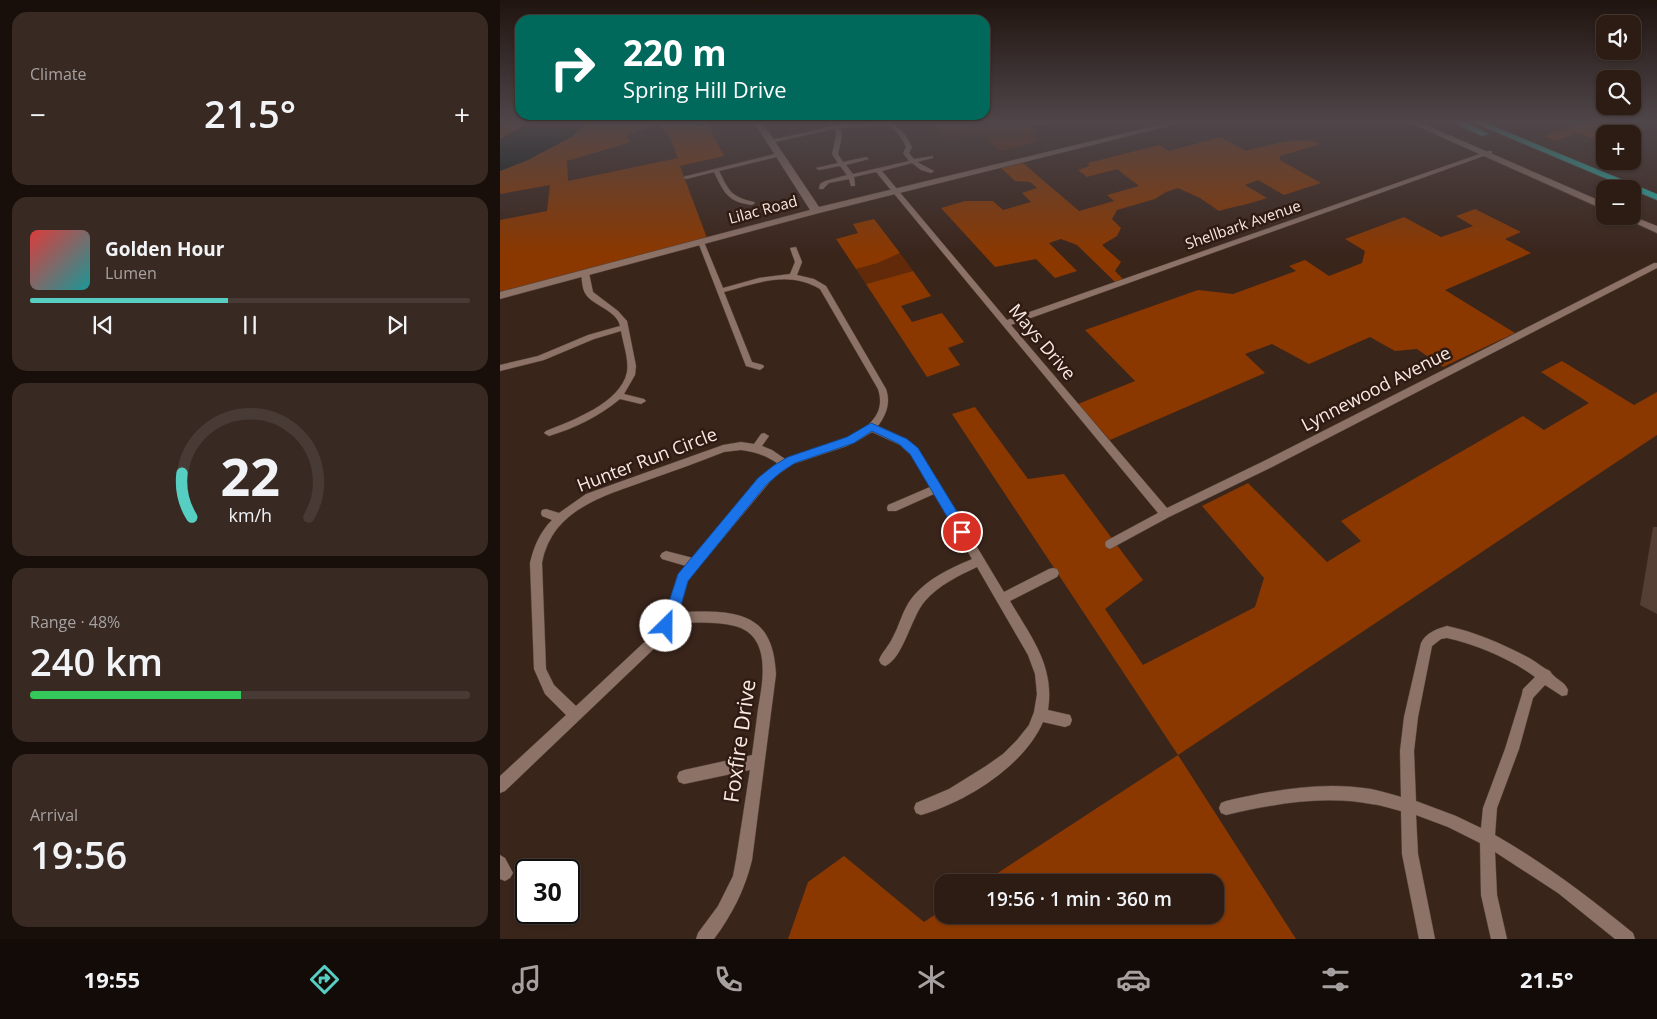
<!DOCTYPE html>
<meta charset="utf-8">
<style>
:root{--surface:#2c1c14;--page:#382922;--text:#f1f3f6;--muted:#a6a1a0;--line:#483a34;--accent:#57cec2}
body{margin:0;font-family:"Open Sans",sans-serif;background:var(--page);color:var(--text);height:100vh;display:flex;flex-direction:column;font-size:19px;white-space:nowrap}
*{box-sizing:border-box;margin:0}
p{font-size:16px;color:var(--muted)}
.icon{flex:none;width:28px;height:28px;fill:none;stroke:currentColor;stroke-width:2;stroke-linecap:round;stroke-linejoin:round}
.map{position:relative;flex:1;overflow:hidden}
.details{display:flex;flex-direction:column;gap:12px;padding:12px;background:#180f0b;width:500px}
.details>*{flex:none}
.top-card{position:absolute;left:15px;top:15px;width:475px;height:105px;border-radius:15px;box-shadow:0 1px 4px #0004,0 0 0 1px var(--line);background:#00695c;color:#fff;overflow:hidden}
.fabs{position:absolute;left:1096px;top:15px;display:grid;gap:10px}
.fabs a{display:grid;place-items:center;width:45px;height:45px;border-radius:10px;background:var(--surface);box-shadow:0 1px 4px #0004,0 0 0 1px var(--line);font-size:25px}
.speed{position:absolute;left:15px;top:859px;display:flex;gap:10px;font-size:25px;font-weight:700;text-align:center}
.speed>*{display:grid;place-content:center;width:65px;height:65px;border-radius:50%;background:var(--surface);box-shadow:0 1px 4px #0004,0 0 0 1px var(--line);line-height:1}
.speed .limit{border:2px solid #111;border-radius:8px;background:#fff;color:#111}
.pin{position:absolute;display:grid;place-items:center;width:42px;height:42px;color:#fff;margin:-21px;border:2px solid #fff;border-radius:50%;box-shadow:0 1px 5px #0007}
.me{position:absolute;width:55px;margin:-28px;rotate:23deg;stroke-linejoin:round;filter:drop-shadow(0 0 4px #0008)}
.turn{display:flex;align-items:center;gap:18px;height:105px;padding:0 25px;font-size:22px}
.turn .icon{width:65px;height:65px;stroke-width:2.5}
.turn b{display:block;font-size:35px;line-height:42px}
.big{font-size:38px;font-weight:600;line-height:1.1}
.details .widget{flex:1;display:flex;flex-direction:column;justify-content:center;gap:8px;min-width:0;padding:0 18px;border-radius:15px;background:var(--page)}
.details .dial{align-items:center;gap:0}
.dial svg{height:130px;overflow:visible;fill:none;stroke:var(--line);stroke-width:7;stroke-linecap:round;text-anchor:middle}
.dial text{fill:var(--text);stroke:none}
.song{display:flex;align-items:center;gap:15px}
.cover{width:60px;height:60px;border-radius:8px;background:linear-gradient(135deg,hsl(0 70% 55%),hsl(180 70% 35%))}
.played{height:5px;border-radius:2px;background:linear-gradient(90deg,var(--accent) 45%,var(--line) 45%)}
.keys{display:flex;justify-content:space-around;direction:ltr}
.heat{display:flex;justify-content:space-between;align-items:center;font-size:28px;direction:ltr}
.charge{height:8px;border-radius:4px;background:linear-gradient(90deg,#34c759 48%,var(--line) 0)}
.trip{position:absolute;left:434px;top:874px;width:290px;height:50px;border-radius:15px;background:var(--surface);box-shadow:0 1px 4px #0004,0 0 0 1px var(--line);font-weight:600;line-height:50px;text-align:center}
.tab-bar{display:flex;height:80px;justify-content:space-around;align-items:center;background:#120b08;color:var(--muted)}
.tab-bar .icon{width:35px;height:35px}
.tab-bar .on{color:var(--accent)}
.tab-bar b{font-size:22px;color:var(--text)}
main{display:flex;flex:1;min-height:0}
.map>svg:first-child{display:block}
.green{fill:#632a0a}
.forest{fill:#8b3800;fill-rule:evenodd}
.water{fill:#081b19}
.building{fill:#553e33}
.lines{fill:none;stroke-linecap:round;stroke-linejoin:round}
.street-casing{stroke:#55433a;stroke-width:1}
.secondary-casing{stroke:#55433a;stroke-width:1}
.highway-casing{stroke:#55433a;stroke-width:1}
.street{fill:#8c7267;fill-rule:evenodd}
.secondary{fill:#8c7267;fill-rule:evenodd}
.highway{fill:#24b9ad;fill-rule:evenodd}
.route{fill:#1a73e8;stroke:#114b97}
.labels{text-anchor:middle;stroke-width:5;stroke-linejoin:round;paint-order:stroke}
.far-street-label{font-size:15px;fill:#f8eae3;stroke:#301b12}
.street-label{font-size:18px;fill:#f8eae3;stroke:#301b12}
.near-street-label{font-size:21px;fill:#f8eae3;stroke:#301b12}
</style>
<main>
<section class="details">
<div class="widget"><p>Climate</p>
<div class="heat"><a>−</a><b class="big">21.5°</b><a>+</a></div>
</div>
<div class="widget">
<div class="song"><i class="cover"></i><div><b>Golden Hour</b><p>Lumen</p></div></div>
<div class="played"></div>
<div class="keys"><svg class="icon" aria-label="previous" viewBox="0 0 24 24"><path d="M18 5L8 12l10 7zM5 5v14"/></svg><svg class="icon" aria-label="pause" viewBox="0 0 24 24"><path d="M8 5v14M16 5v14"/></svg><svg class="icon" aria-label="next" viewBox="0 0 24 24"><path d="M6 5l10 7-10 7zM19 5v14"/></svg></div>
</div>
<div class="widget dial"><svg viewBox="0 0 100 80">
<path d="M14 69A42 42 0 1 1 86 69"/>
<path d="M14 69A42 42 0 0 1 8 42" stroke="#57cec2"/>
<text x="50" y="56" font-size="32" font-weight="700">22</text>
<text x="50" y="72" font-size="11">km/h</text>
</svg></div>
<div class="widget"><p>Range · 48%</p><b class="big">240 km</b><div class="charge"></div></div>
<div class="widget"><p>Arrival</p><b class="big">19:56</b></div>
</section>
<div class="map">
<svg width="1157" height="939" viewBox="0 0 1157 939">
<rect width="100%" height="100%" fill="#3a251b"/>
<g class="green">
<polygon points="431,122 537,122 531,123 538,142 500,151 479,132 447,139"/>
<polygon points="400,253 413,271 366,284 356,269 378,263"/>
</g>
<g class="forest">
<polygon points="0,122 31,122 0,139"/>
<path d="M90,122H191L195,127L208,125L224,156L180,166L207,238L0,292V220L47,211L50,185L0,194V171L28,160ZM158,124L168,134L178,158L68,181L67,161L131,142L125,136Z"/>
<polygon points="1085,122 1125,122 1095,134 1105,138 1105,143 1078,133 1055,141 1044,136"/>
<path d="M720,137L746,151C766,146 801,134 820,144L780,156V160L821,183L784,195L758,180L745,185L767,198C751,204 735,206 719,211L700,198L678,188L666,192L655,199L617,210L612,219L621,228L617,236L602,245L621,262L615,271L623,279L615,282L577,245L561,239L549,243L577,271L555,278L536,259L495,267L441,208L465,201H493L503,210L531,202L522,193L537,188L530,182L515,181L501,168L523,163L579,211L614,201L607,195L639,186L617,169L587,177L578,170L589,166L588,163L659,145L669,151Z"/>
<polygon points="975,209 1021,232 1005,239 1031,253 945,290 1015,333 943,367 917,349 895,351 870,337 809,364 772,344 745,354 765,373 610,440 578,404 635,381 585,330 698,290 733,294 796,271 789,266 805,260 829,276 862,263 865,251 845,239 904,217 941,237 973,226 956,216"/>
<polygon points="374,219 400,253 378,263 356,269 336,239 358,233 353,224"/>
<polygon points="413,271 431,296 401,306 412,322 442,313 464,342 448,348 460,365 427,377 366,284"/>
<polygon points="1062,361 1134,405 1157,392 1157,435 678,755 796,939 288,939 308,882 344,856 424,922 442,910 442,915 715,915 715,882 484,882 678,755 452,414 475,407 528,479 564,474 643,580 605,609 643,665 755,607 764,578 702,506 748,483 827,562 861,541 841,521 1023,416 1044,430 1089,403 1041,372"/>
</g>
<polygon class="water" points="31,122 90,122 71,137 28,160 0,171 0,139"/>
<polygon class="building" points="1153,527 1157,527 1157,614 1140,605"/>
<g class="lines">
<defs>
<g id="street">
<path d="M390,122C400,128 407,136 412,147L409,153L414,159L433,156V158L417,162L434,171L431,173L421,170L412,163L382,171L507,320L988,151H992V153L511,325L667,508L764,461L1154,263H1157V268L772,467L669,517L610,549L606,547L605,544L606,541L658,513L376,172L354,177L355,186H351L349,179L329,183L323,189H319L320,184L325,181L347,175L340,166L319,170L316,168L338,163L332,154L336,136L335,129L270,143L267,141L343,124ZM387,125C396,130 402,137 406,147L403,153L409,161L353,174L346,165L369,159L366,157L343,162L338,154L342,136L340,128Z"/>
<polygon points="538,122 562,122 521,127 518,125"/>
<path d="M279,153L281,154V156L219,171C229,191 231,197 254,202L255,203L252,205C228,202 224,193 214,172L186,179L183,177Z"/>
<path d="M201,240L204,242L223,288L259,278L290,274L295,262L290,248L296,247L302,262L297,275L314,279L326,286L386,389C391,403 386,415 378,426L406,439L420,452L504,592L549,569L553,568L557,569L559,573L557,577L510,601C531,637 555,666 548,710L570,715L572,720L570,725L565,727L543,722C524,766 466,802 421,815L416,813L414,808L416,803L449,789L486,766L503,754L517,740L529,725L534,712L537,694L535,674L528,655L477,567C458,576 439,585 425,601C411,617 403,659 385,666L381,664L379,660C382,652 389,646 393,637C399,626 402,613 409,602C424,580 449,569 472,559L434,494L396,511H388L387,508L388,505L430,487L414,458L400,445L372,432L359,440L347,446L293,464L273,478L188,580L178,612C205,612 247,607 265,633C273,645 275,660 276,674L252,860C245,889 232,915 214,939H196L198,933L218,906L233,876L236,860L250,770L184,784L179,782L177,777L179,772L184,770L252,755C254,740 256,725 258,709C263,681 272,636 235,626C215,621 193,623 173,623L161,642L5,791L0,793V776L66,715L45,694L34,669L30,563C34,546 40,532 52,520L42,516L41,513L42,510L46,509L59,513L86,494L223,445L241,442L254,444L261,434L264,433L269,436L262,446L272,450L285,459C313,446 394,437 378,389L320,289C288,270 258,283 224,292L252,362L263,365L264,367L260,370L246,366L198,242ZM241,450C255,452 265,455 277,463L258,479L193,558L166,551L162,553L160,556L162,559L186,566L177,578L165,616L153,634L76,706L54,685L46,669L42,563C52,509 104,496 148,480C173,471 199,462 224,452Z"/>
<path d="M82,271H85L89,273L93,292L118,311L127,321L136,366L135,375L124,394L144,399L146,401L141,404L120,399C98,417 75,428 49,436L44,433L46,431C71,421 121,403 127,372C129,359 123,343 121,331L94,339L44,360L0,371V365L38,356L88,335L120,326C117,310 91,305 85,293C82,288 82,279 81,273Z"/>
<path d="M947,626C976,632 1005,645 1031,659C1038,663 1043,668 1050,671C1054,679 1065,681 1068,690L1067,695L1062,696L1045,685L1033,698L1019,749L997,808L995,835C1044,863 1089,897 1133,933L1135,939H1115L1058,893L995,852L997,895L1007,939H991L981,895L980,843L948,827L916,815L918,854L935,939H919L902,854L901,811C892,809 882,805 871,804C822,795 774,804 726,815L721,813L719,808L721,803L726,801C774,790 822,781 871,789C881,791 891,794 901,797L900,751L904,717L921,643C926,633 936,629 947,626ZM947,638C975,644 1013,660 1035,677L1023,689L1022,694L1005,749L983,808L981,828L956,816L916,801L914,751L918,717L932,646L941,639Z"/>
<polygon points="0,855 5,858 13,873 10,878 5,881 0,879"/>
</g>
<g id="secondary">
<polygon points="254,122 262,122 319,207 671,122 685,122 319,213 0,299 0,292 310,210"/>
<polygon points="908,122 919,122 1105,203 1105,210"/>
<polygon points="1120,216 1132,216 1157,226 1157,233"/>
</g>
<g id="highway">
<polygon points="953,122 964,122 989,134 982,136"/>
<polygon points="972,122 983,122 1157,194 1157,200"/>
</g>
</defs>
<use href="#street" class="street-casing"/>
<use href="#secondary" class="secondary-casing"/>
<use href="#highway" class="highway-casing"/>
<use href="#street" class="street"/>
<use href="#secondary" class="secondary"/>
<use href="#highway" class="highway"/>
</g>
<linearGradient id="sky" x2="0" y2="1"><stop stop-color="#20140f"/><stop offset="0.48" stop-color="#4f464a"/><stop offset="1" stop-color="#4f464a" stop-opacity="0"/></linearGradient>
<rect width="1157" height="254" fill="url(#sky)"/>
<polygon class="route" points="371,423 407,439 418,448 467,528 468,532 467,535 458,535 410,454 399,444 372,431 354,443 295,463 281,472 266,485 188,581 180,609 170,630 166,632 161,630 159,626 167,608 178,574 258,478 273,466 288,457 347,437"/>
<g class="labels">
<g class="far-street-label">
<text transform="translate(263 210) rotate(-15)" y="5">Lilac Road</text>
<text transform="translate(743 225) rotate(-19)" y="5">Shellbark Avenue</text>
</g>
<g class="street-label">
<text transform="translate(542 342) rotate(50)" y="6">Mays Drive</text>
<text transform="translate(876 389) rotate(-27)" y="6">Lynnewood Avenue</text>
<text transform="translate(147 460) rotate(-21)" y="6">Hunter Run Circle</text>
</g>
<g class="near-street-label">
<text transform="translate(240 741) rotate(-82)" y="7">Foxfire Drive</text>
</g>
</g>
</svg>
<div class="fabs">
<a><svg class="icon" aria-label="sound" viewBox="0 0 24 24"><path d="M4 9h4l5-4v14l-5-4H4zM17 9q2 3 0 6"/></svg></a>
<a><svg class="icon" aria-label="search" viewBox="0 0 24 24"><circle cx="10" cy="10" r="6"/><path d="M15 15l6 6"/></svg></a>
<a>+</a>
<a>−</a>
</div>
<div class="speed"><div class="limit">30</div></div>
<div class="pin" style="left:462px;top:532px;background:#d93025"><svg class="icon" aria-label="arrive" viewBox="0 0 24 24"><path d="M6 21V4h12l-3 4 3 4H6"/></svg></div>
<svg class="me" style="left:166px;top:626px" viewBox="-20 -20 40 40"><circle r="19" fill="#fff"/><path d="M0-13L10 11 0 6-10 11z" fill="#1a73e8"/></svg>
<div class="trip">19:56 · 1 min · 360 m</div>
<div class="top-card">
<div class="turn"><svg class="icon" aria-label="right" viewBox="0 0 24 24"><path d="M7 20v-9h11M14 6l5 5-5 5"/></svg><div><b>220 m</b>Spring Hill Drive</div></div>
</div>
</div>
</main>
<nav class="tab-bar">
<b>19:55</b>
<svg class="icon on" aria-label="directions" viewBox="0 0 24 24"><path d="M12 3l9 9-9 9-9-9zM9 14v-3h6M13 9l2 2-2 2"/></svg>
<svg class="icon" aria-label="music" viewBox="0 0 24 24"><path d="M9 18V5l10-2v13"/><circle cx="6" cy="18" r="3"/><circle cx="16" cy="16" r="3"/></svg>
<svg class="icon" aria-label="phone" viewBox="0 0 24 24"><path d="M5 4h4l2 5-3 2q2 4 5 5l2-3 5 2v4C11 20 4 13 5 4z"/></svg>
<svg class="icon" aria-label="climate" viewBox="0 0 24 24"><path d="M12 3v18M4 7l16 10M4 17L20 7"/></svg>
<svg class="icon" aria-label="car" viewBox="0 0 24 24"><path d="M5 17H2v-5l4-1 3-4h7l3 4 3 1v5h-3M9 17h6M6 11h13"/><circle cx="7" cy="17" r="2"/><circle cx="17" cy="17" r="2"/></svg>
<svg class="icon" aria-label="filters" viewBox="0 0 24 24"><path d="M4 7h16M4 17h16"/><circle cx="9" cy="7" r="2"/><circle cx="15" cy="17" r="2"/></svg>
<b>21.5°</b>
</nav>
